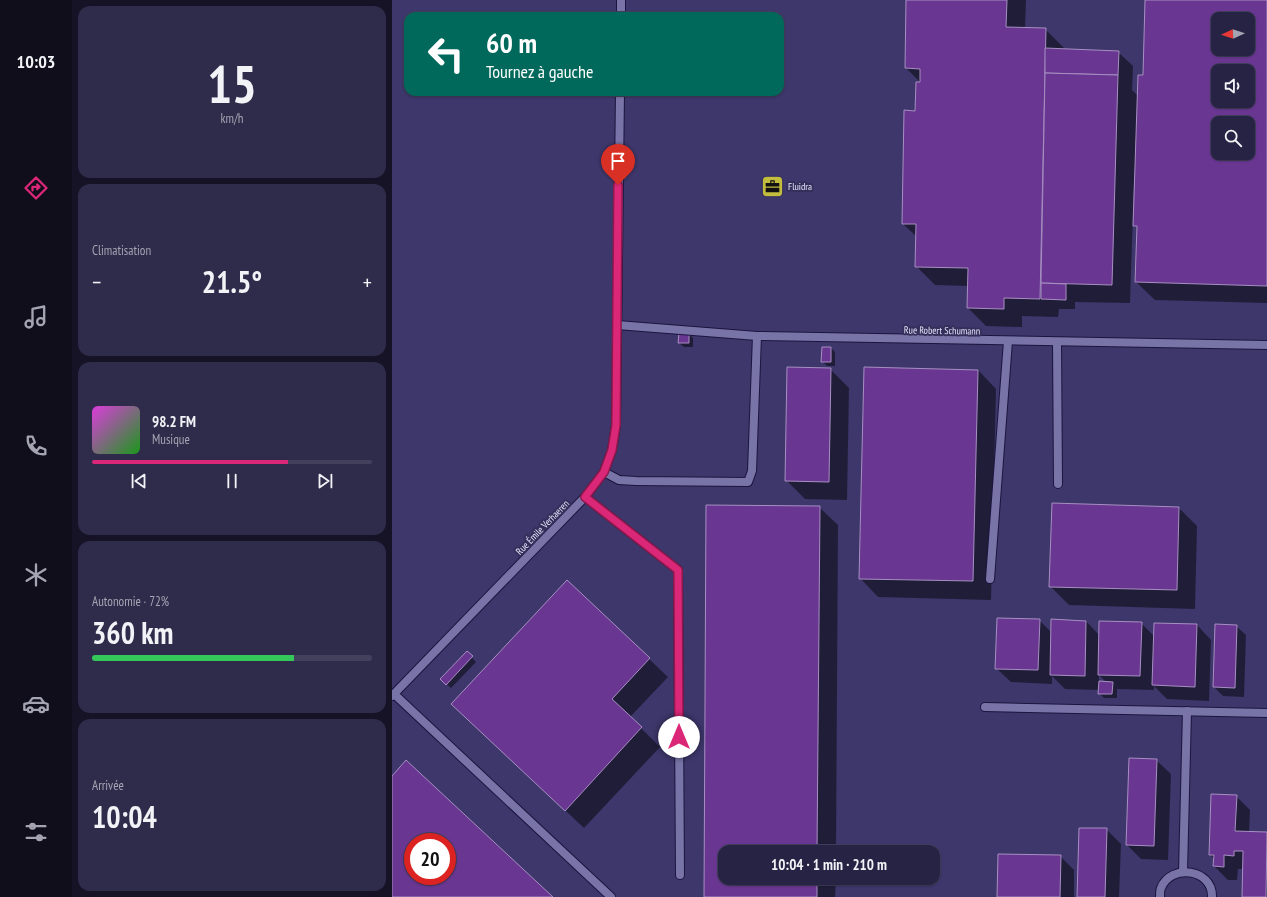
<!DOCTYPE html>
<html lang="fr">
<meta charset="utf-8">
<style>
:root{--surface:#272344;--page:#2f2b4b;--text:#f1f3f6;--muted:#a4a4b2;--line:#43405d;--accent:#db2777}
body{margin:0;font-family:"PT Sans Narrow",sans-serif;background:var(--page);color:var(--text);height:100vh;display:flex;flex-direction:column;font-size:15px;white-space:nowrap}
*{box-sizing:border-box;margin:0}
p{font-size:13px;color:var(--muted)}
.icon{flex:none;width:22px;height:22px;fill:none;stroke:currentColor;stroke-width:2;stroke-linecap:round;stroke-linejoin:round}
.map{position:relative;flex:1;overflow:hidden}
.side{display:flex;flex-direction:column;gap:6px;padding:6px;background:#151325;width:320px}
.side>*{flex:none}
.banner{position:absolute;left:12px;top:12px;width:380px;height:84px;border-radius:12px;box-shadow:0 1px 3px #0004,0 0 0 1px var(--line);background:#00695c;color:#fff;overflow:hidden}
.needle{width:26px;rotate:267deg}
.controls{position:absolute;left:819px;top:12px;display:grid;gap:8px}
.controls a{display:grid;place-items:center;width:44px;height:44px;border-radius:8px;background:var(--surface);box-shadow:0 1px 3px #0004,0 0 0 1px var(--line);font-size:20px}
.speed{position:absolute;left:12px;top:833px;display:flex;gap:8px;font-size:20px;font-weight:700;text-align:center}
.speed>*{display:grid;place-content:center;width:52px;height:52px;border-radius:50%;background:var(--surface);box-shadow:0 1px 3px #0004,0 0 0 1px var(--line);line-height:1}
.speed .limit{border:6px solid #d22;background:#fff;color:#111}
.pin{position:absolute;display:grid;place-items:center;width:34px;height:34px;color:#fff;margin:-41px -17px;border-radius:50% 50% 50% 0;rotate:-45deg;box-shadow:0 0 4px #0007}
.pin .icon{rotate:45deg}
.me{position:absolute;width:44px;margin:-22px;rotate:0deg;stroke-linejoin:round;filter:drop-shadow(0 0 3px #0008)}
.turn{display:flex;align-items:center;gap:14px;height:84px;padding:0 16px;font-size:18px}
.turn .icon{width:52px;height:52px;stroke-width:2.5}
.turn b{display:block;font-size:28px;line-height:34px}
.big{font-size:30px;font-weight:800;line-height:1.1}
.side .card{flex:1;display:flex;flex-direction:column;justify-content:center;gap:6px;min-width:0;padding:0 14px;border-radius:12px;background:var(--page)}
.side .dial{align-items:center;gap:0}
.dial b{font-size:52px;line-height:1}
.song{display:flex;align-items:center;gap:12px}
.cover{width:48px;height:48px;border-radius:6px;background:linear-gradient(135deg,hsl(300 70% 55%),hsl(120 70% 35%))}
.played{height:4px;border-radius:2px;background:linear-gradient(90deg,var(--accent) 70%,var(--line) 70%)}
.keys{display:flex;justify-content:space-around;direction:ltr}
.heat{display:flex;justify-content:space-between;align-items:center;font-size:22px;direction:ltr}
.charge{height:6px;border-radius:3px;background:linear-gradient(90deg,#34c759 72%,var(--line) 0)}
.trip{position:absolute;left:326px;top:845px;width:222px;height:40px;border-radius:12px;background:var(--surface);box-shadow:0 1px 3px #0004,0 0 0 1px var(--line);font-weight:800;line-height:40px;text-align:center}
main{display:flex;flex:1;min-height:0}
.dock{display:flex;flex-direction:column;width:72px;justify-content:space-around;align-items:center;background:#100e1b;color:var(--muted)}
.dock .icon{width:28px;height:28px}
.dock .active{color:var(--accent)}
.dock b{font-size:18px;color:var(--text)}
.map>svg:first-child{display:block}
.built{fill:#3d376b;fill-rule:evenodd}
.shadow{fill:#0007;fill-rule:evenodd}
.building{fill:#693792;stroke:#a78fc1;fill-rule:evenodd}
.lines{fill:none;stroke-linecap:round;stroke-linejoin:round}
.service-casing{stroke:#1c153f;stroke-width:10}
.service{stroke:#7874a7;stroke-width:8}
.route-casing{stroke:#8e194d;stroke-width:10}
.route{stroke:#db2777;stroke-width:7}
.labels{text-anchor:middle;stroke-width:4;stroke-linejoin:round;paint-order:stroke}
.poi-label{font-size:10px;fill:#e5e4fb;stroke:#342f5b;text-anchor:start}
.street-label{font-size:10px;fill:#e5e4fb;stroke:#342f5b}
</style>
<main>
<nav class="dock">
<b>10:03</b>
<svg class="icon active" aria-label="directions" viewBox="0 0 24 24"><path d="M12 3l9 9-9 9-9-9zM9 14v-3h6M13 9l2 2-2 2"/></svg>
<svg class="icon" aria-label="music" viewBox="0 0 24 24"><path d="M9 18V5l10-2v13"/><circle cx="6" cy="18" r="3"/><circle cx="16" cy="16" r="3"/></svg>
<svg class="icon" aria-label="phone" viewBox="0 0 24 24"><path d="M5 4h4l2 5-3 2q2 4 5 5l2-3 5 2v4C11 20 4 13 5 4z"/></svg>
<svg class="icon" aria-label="climate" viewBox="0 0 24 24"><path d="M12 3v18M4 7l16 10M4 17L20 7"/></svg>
<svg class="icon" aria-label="car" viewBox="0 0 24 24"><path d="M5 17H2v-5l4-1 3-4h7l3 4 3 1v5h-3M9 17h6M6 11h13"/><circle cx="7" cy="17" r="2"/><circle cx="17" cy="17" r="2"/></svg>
<svg class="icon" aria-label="filters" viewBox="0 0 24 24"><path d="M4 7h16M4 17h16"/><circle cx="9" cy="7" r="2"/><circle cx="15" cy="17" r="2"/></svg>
</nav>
<section class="side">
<div class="card dial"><b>15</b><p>km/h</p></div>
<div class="card"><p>Climatisation</p>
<div class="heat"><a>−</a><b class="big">21.5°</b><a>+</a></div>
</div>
<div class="card">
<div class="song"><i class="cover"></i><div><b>98.2 FM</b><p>Musique</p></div></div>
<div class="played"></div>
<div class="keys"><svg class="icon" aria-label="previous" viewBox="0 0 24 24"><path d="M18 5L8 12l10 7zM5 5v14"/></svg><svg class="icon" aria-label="pause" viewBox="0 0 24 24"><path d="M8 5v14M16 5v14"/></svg><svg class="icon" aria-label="next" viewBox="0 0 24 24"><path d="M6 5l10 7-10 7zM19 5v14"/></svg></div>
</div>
<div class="card"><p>Autonomie · 72%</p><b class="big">360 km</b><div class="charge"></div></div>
<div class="card"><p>Arrivée</p><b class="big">10:04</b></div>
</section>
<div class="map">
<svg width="875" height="897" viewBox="0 0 875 897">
<rect width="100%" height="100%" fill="#342f5b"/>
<path class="built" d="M0,0H875V897H0ZM16,16H388V92H16ZM826,19H856V49H826ZM826,71H856V101H826ZM826,123H856V153H826ZM21,842H55V876H21ZM333,852H541V878H333Z"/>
<g class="shadow">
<path d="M515,0H634L633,29H653L672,48V50L726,52L741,66L740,90L746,96L752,76L754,0H875V303L763,300L744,282L746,229L742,225L744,181H742L738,303L683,302V309H667L666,317L630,316V327L594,326L576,308V286L543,285L524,266L525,237L511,224L524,112L529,83L514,68ZM826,19H856V49H826ZM826,71H856V101H826ZM826,123H856V153H826Z"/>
<polygon points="297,334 301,338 301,347 292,347 287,343"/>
<polygon points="439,348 443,352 443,366 435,366 430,361"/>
<polygon points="438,369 457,388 455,500 413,499 394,480"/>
<polygon points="586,370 604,389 599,600 486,597 468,578"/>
<polygon points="427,507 446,525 444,852 333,852 333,878 444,878 443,897 313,897"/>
<polygon points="787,508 805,526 803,609 677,605 658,586"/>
<path d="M647,620L660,633L694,621L708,636L749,623L763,637V624L805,625L819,640L817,701L775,699L762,686V690L725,689V698H712L707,693V690L673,689L660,676V684L619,682L604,668ZM707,675L714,682H707Z"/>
<polygon points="824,625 844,626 854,635 852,697 831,696 822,687"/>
<polygon points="75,652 84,662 59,688 49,679"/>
<polygon points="257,659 276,677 238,717 268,747 192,828 60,704"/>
<polygon points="764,760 779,774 776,860 749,859 735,845"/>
<polygon points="844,796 858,810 857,832 875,833 875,897 851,897 852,869 846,869 845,880 836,880 822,866 822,859 818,854"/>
<polygon points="714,829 729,844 727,897 686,897"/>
<polygon points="668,856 682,870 682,897 607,897"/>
</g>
<g class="building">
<polygon points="514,0 615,0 614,27 654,28 648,299 612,298 612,309 575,308 576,268 523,267 524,224 510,224 512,110 523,111 524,82 528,82 528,69 513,68"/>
<path d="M753,0H875V286L743,282L745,226H741L746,75H751ZM826,19H856V49H826ZM826,71H856V101H826ZM826,123H856V153H826Z"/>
<polygon points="653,48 727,51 726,75 653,73"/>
<polygon points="653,73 726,75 720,285 649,283"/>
<polygon points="649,283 674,284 674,300 649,299"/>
<polygon points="287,333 297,333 297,343 286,343"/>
<polygon points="430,347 439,347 439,362 429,362"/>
<polygon points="395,367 439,368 437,482 393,481"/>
<polygon points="472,367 586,370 581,581 467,579"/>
<polygon points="660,503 787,507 785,590 657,587"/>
<polygon points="314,505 428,506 425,852 333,852 333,878 425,878 425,897 312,897"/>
<polygon points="175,580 258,658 220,699 250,727 173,811 59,704"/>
<polygon points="605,618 648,619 646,670 603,669"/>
<polygon points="659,619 694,621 693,676 658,675"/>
<polygon points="707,621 750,622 748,676 706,675"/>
<polygon points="762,623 805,624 803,687 760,685"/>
<polygon points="823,624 845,625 843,688 821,687"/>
<polygon points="75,651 81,656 54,685 48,679"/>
<polygon points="707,681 721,682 720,694 706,694"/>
<polygon points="737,758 765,759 762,846 734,845"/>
<path d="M14,760L161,897H0V776ZM21,842H55V876H21Z"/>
<polygon points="819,794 845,795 843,831 875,832 874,897 850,897 851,851 842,851 842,856 832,855 832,867 821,866 822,855 817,855"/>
<polygon points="687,828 715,828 713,897 685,897"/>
<polygon points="606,854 669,855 668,897 605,897"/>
</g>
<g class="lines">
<defs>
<g id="service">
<polyline points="229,16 229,0"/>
<polyline points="225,325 365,336 875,345"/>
<polyline points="665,342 666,484"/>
<polyline points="212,472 227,480 244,481 356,482 360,471 365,336"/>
<polyline points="193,497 286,570 288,875"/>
<polyline points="598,579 616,341"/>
<polyline points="2,694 219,897"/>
<polyline points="0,696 193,497 212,472 220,450 224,425 228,92"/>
<polyline points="593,707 875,713"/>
<polyline points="791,872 795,711"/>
<path d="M768,897C768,894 768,890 769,888C779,863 821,869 820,897"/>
</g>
</defs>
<use href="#service" class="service-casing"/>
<use href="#service" class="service"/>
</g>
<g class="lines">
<defs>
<polyline id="route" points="226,185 224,425 220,450 212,472 193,497 286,570 287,737"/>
</defs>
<use href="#route" class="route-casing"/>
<use href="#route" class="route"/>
</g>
<defs>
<symbol id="office-square" viewBox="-11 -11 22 22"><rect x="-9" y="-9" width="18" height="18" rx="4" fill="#c3bd3f" stroke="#342f5b"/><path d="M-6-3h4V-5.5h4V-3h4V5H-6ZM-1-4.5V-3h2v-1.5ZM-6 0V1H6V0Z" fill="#111"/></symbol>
</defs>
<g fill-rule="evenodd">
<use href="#office-square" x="368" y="174" width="25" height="25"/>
</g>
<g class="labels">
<g class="poi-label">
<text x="396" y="190">Fluidra</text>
</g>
<g class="street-label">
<text transform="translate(550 330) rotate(1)" y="4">Rue Robert Schumann</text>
<text transform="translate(150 527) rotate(-46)" y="4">Rue Émile Verhaeren</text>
</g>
</g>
</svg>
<div class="controls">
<a><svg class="needle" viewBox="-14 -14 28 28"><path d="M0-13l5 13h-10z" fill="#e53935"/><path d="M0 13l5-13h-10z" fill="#a4a4b2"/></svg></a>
<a><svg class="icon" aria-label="sound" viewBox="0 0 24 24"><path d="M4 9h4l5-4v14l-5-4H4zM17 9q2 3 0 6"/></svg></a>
<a><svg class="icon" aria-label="search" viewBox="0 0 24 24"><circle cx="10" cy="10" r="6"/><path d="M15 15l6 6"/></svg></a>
</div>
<div class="speed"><div class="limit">20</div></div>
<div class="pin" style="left:226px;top:185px;background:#d93025"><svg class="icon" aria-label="arrive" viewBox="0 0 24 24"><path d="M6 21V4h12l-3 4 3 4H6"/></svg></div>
<svg class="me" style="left:287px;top:737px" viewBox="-20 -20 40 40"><circle r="19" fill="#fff"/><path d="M0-13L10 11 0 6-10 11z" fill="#db2777"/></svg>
<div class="trip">10:04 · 1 min · 210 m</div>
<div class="banner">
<div class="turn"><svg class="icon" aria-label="left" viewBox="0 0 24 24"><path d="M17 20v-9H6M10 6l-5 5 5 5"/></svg><div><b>60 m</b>Tournez à gauche</div></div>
</div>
</div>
</main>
